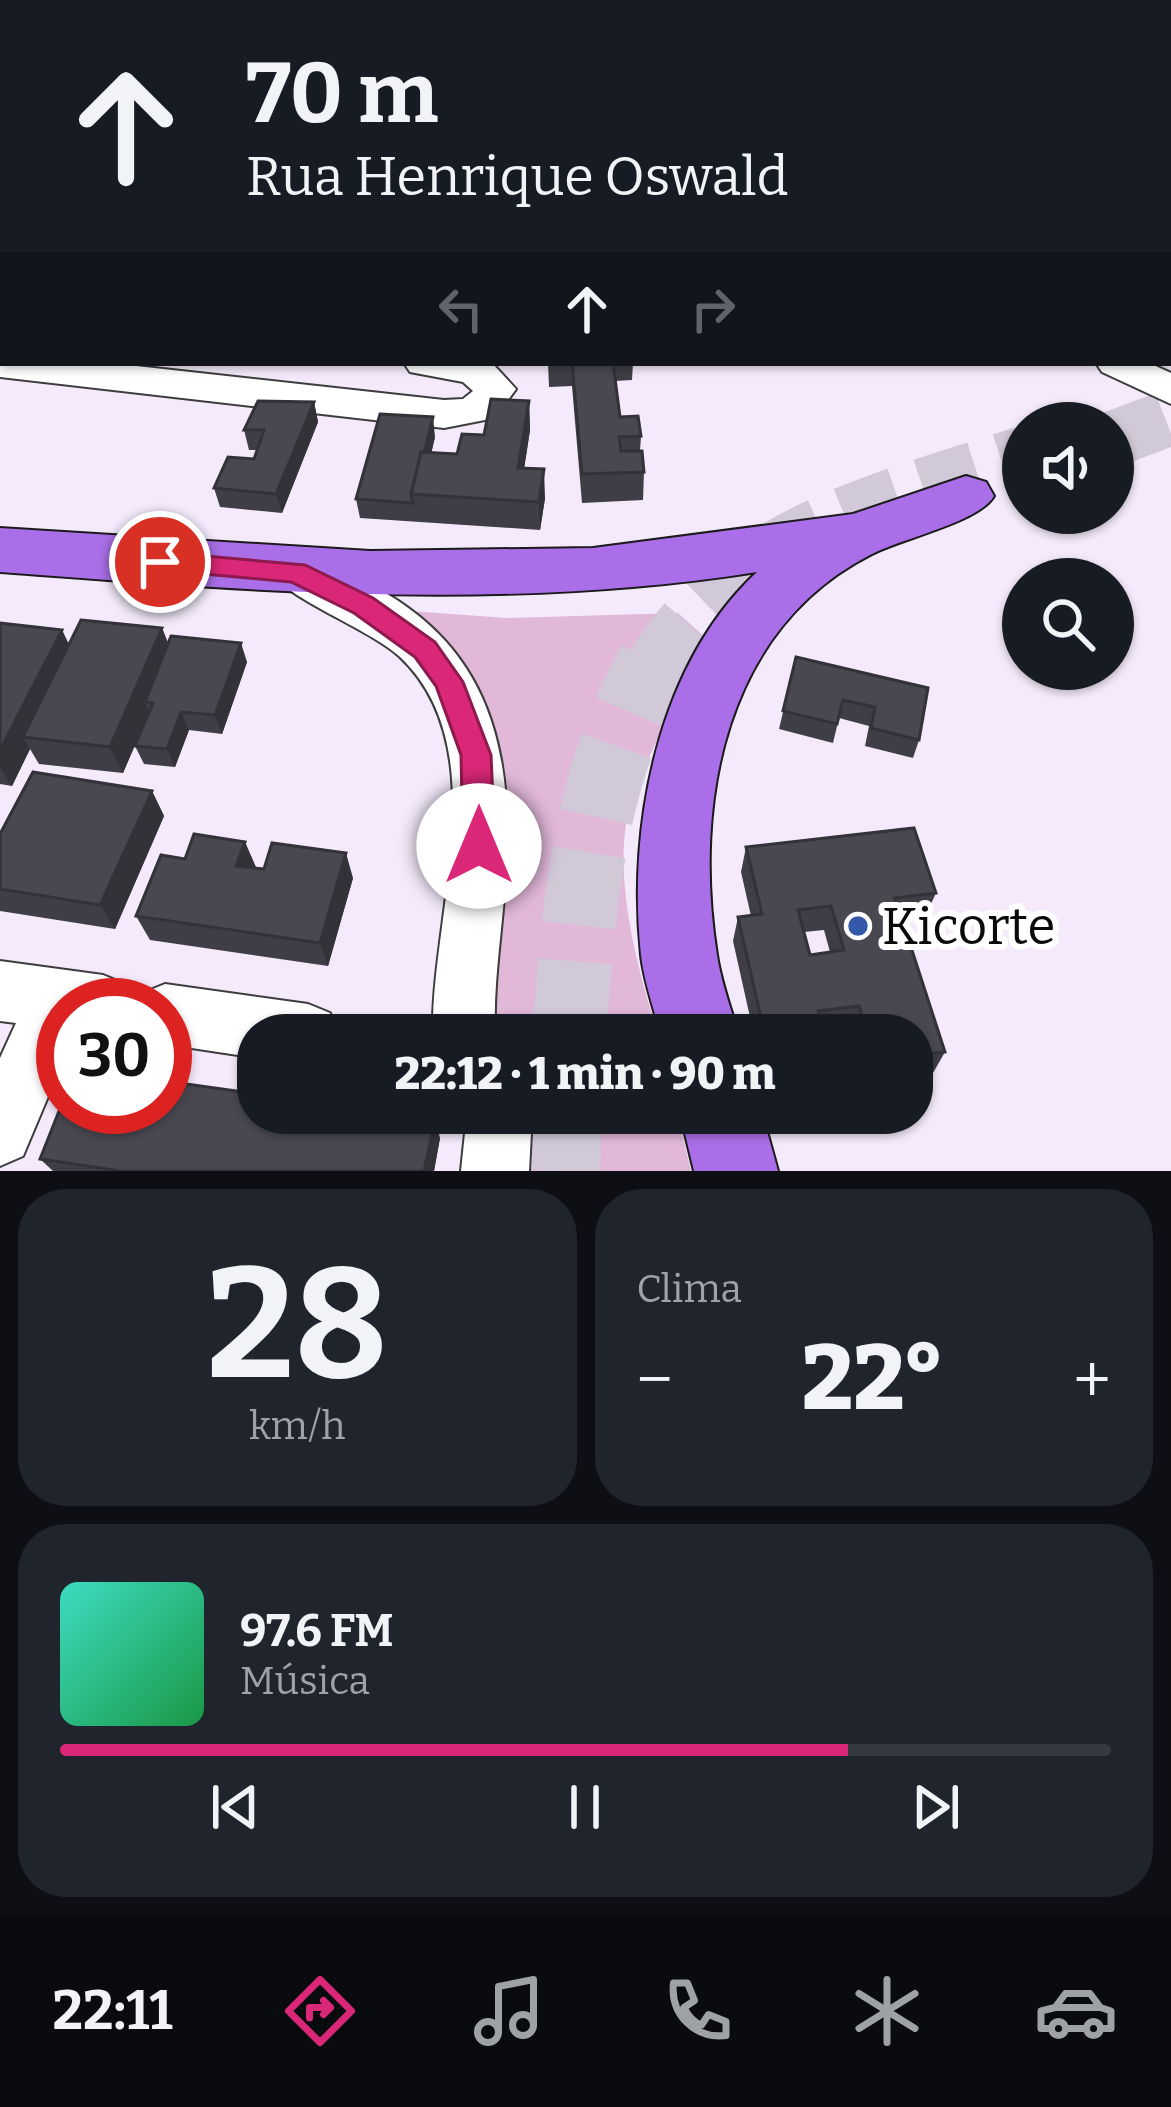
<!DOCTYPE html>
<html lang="pt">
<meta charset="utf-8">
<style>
:root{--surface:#171b24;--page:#20242c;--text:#f1f3f6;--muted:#9ea1a6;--line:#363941;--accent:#db2777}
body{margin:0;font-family:Bitter,serif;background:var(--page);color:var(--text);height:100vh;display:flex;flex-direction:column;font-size:45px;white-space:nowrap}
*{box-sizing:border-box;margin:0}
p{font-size:39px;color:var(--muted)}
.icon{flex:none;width:66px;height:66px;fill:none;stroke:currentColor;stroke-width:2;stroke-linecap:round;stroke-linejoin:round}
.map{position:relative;height:1171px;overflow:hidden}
.details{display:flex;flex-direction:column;gap:18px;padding:18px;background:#0d0f14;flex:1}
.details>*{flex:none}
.banner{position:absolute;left:0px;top:0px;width:1173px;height:366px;box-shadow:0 3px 9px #0004;background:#171b24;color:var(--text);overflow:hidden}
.fabs{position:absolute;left:1002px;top:402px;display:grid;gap:24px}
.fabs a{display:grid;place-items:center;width:132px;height:132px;border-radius:50%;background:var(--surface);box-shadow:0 3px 9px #0004;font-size:60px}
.speed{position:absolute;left:36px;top:978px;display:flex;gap:24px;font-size:60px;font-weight:700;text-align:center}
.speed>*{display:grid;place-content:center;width:156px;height:156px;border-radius:50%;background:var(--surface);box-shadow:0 3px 9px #0004;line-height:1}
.speed .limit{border:18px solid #d22;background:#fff;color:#111}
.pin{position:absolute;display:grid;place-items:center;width:102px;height:102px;color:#fff;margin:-51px;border:6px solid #fff;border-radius:50%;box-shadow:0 3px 12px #0007}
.me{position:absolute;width:132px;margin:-66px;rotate:0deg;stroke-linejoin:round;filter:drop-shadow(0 0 9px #0008)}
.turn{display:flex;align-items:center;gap:42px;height:252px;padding:0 48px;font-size:54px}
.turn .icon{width:156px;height:156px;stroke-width:2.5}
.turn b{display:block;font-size:84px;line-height:102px}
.lanes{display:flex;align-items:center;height:114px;padding:0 48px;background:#0003;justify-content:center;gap:60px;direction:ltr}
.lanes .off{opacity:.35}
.big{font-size:90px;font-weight:800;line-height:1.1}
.details .card{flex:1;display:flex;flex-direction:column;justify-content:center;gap:18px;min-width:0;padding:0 42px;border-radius:48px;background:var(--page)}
.details .dial{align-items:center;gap:0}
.dial b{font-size:156px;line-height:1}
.song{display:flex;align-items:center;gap:36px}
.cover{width:144px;height:144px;border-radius:18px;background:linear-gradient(135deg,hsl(170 70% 55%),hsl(140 70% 35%))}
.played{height:12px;border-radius:6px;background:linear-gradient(90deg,var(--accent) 75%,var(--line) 75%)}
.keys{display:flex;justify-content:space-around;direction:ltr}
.heat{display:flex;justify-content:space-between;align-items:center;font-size:66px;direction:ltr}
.details .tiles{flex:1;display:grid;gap:18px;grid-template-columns:1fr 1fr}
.card:last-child{grid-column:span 2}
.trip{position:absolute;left:237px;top:1014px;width:696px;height:120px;border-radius:48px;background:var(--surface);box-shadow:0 3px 9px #0004;font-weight:800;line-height:120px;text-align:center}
.dock{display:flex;height:192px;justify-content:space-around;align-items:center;background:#090b0e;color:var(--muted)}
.dock .icon{width:84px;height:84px}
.dock .on{color:var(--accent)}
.dock b{font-size:54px;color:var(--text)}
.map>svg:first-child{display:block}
.green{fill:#e2b8d9}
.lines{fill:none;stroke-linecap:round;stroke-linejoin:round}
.major-tunnel-far1{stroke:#d1c8d8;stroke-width:56;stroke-dasharray:56 27;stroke-linecap:butt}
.major-tunnel{stroke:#d1c8d8;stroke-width:74;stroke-dasharray:74 36;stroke-linecap:butt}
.minor-casing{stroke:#3d3d3d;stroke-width:4}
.major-casing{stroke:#1b1b1b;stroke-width:4}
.minor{fill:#fff;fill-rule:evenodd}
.major{fill:#aa6fe8;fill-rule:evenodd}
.wall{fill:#3f3e46;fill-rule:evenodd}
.shaded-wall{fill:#333239}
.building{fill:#494851;stroke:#333239;stroke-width:3;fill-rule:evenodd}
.route{fill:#db2777;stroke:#8e194d;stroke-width:3}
.poi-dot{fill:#3459a8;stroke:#fff;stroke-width:4.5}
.labels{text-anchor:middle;stroke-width:12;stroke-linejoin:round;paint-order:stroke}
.near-poi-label{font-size:51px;fill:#0a0a0a;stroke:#fff;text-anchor:start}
</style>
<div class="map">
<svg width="1171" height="1171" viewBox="0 0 1171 1171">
<rect width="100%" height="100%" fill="#f4eafc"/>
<g class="green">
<path d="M383,609L506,618L678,613L707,639C683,692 647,752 630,807C611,872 638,973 659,1035H488L485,764Z"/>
<polygon points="512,1113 677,1113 691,1171 516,1171"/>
</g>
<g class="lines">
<g class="major-tunnel-far1">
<polyline points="1113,439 1171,417"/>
<path d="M653,667C732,533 885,500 1023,454"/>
</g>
<g class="major-tunnel">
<path d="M569,1035C579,908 588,776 654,664"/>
<polyline points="563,1171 565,1113"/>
</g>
<defs>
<g id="minor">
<rect x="0" y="10" width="3" height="18"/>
<polygon points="1170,327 1171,328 1171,354 1170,353"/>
<polygon points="0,351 3,363 109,363 444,400 463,399 473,391 463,382 410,372 404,363 492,363 516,389 495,418 444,428 0,377"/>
<polygon points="1096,363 1149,363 1171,373 1171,404 1102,372"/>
<path d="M295,554C461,606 516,702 506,871C503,926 493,980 495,1035H433C430,919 498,748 399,656C369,629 286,598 271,572L278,559Z"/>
<polygon points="0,961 103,975 125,984 134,1005 63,1005 63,1061 23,1156 0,1166 0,1058 16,1023 0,1021"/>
<polygon points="165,984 308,1004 330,1013 339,1035 258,1035 258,1058 165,1044 165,1005 138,1005 143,993"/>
<polygon points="461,1113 527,1113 531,1133 529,1171 461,1171 465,1133"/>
</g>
<g id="major">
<path d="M966,476L986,482L994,496C979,522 903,538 872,554C724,629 693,803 717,955C721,982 731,1009 739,1035H661C654,1009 644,982 641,955C627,825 658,664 757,572C505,612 253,591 0,572V528L370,551L593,548L853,514Z"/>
<polygon points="680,1113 762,1113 778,1171 694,1171"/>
</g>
</defs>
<use href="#minor" class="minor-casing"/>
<use href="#major" class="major-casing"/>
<use href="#minor" class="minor"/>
<use href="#major" class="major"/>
</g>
<g class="wall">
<polygon points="3,175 3,313 0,313 0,178"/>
<polygon points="548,363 633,363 632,380 615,381 620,417 641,436 640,451 644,472 643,500 582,503 572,386 549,387"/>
<polygon points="529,401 530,430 524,468 545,498 540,530 360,518 356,499 435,437 431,453 457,454"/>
<polygon points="314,402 318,422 282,513 220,507 214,488 254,459 257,450 249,450 244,430"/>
<polygon points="0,623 62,630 69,645 162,628 168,643 247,662 222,734 189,730 175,767 144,764 135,746 148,715 123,773 39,764 30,749 12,786 0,784"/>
<polygon points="796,657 928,688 919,740 913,758 865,746 869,726 839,718 833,743 779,729"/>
<polygon points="152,791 164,816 115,929 0,911 0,834"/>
<polygon points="245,842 255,868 353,878 328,966 150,940 136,916 185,859"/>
<path d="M746,847L936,893L925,917L902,920L945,1052L933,1073L912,1075V1035H852L850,1028L823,1032L824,1035H754L733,941L738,917L751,916L741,872ZM824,930L830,952L810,955L804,932Z"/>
<polygon points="440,1138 434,1171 53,1171 40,1159"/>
</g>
<g class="shaded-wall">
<polygon points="529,401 530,430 520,496 518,468"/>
<polygon points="314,402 318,422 282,513 276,494"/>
<polygon points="433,417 435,437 422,494 415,494"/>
<polygon points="544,469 545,498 540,530 539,502"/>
<polygon points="162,628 173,656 145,702 149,712 123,773 110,747"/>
<polygon points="62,630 75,657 23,737 30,749 12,786 0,767 0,750"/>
<polygon points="241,643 247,662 222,734 215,715"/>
<polygon points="181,712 189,730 175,767 167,749"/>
<polygon points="152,791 164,816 115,929 100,905"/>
<polygon points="245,842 256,867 247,890 236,866"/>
<polygon points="346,853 353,878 328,966 320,943"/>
<polygon points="435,1119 440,1138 434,1171 424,1171"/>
</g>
<g class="building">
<polygon points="3,175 3,253 0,252 0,178"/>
<polygon points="572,363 613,363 620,417 638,416 641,436 619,437 621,451 642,451 644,472 582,474"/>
<polygon points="491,399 529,401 518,468 544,469 539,502 411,494 421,452 457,454 462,434 484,435"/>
<polygon points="258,401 314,402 276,494 214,488 228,457 254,459 264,430 244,430"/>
<polygon points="380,414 433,417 424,453 421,452 411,494 413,503 356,499"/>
<polygon points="81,620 162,628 110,747 23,737"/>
<polygon points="0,623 62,630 0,750"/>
<polygon points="171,636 241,643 215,715 181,712 167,749 135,746 153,703 145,702"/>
<polygon points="796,657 928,688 919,740 871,728 875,707 843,700 837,724 783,711"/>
<polygon points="33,772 152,791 100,905 0,889 0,834"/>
<path d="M914,828L936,893L895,898L945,1052L912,1056V1035H868L859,1006L818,1011L824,1035H765L738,917L762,914L746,847ZM831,906L844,950L810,955L798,910Z"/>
<polygon points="194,834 245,842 236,866 264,869 272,843 346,853 320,943 136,916 161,855 185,859"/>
<polygon points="165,1081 258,1094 258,1113 392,1113 435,1119 424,1171 120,1171 40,1159 63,1101 63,1107 165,1107"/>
</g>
<polygon class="route" points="160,552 305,565 373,598 435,642 463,682 491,755 495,846 490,856 479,860 467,856 463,846 461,755 436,686 415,657 354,613 291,582 150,569 146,562"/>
<circle class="poi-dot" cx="858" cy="926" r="12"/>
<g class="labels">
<g class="near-poi-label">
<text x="882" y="944">Kicorte</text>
</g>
</g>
</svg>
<div class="fabs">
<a><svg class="icon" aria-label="sound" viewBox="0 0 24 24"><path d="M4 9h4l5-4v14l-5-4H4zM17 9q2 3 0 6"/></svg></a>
<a><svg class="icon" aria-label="search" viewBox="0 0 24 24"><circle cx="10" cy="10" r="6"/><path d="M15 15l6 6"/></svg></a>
</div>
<div class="speed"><div class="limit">30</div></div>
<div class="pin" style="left:160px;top:562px;background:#d93025"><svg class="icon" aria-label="arrive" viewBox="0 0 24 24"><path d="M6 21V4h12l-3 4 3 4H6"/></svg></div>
<svg class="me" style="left:479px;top:846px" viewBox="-20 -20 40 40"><circle r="19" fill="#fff"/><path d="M0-13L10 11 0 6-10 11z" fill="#db2777"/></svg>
<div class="trip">22:12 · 1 min · 90 m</div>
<div class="banner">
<div class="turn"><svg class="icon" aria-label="ahead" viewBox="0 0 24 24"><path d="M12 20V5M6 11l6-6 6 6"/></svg><div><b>70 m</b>Rua Henrique Oswald</div></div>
<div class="lanes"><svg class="icon off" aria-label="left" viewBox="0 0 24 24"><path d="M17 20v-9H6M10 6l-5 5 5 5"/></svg><svg class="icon" aria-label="ahead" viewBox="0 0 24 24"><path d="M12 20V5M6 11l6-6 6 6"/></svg><svg class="icon off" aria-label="right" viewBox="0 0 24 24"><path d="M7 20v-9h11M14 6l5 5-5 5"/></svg></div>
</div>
</div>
<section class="details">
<div class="tiles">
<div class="card dial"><b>28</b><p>km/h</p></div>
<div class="card"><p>Clima</p>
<div class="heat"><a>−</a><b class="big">22°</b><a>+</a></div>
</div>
<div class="card">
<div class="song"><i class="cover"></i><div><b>97.6 FM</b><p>Música</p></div></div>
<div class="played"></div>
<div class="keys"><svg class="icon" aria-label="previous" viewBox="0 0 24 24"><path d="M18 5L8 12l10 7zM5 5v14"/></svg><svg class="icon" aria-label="pause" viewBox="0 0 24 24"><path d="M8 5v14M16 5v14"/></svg><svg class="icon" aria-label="next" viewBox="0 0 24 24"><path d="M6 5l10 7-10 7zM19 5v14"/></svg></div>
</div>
</div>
</section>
<nav class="dock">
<b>22:11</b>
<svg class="icon on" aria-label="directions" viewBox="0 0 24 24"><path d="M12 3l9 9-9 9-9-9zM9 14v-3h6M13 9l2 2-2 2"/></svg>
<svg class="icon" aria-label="music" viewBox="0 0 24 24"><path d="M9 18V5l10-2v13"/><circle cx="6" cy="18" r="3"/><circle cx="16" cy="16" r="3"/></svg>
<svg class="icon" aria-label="phone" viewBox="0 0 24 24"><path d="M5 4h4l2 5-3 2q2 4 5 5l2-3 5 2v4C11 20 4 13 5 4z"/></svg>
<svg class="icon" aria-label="climate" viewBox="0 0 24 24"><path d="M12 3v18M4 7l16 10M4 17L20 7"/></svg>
<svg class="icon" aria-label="car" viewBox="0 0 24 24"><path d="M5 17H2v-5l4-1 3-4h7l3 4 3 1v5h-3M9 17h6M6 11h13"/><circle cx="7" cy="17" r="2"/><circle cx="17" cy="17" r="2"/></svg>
</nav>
